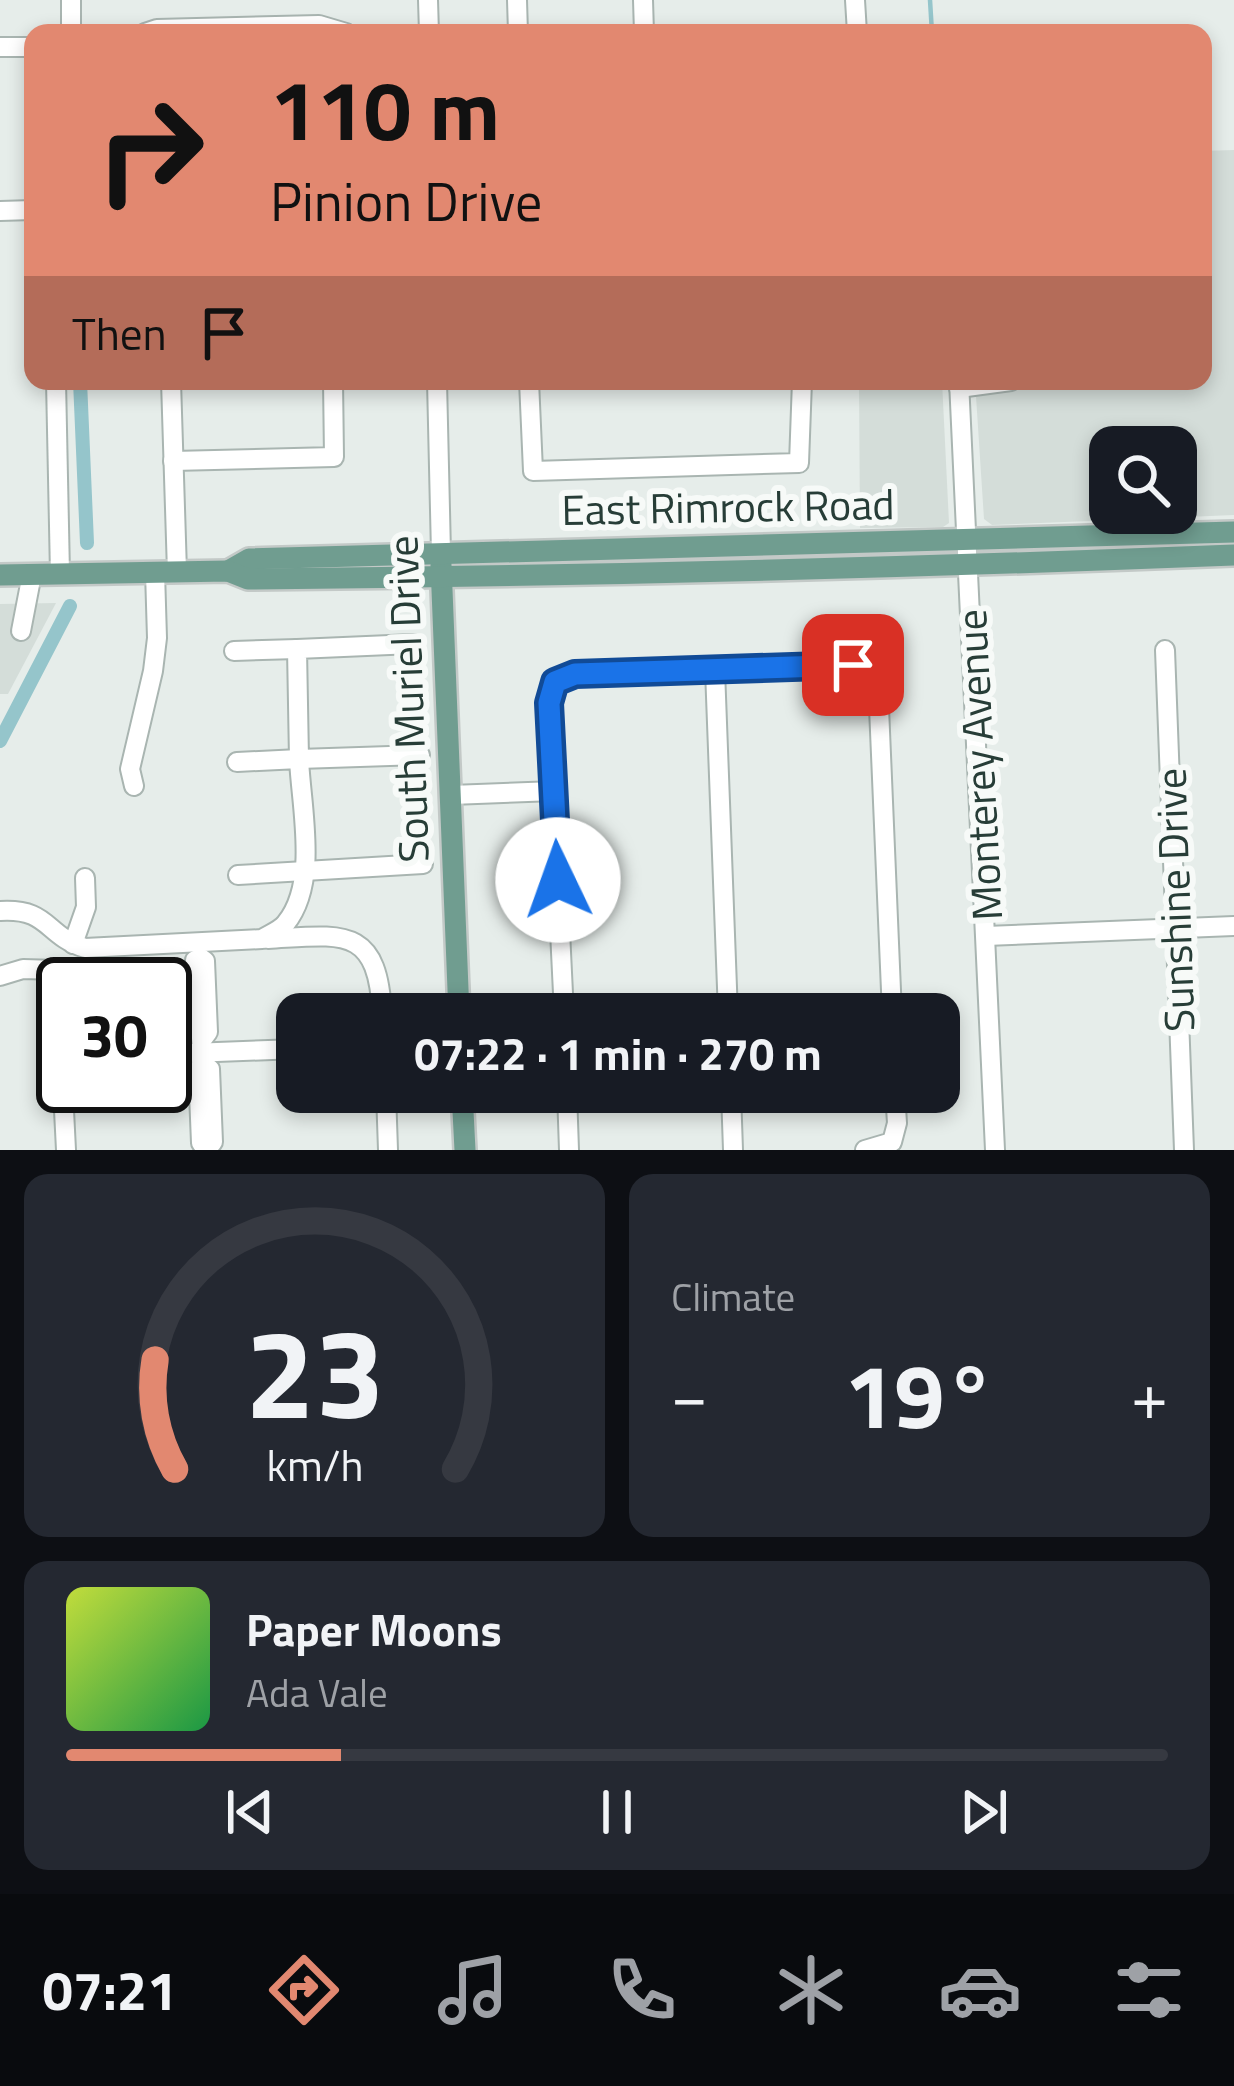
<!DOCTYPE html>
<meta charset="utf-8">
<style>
:root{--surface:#171b24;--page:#242831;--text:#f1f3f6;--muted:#9ea1a6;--line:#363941;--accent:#e28870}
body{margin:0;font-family:"Titillium Web",sans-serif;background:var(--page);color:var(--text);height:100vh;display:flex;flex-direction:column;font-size:45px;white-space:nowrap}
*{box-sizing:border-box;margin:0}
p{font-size:39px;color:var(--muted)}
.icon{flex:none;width:66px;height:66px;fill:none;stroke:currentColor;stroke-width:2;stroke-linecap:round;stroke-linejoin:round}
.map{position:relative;height:1150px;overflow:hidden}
.details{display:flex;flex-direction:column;gap:24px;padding:24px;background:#0d0f14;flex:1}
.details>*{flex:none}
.banner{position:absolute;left:24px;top:24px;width:1188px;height:366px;border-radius:24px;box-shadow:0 6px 18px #0003;background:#e28870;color:#111;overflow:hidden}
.buttons{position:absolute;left:1089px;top:426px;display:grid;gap:24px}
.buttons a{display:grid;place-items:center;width:108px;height:108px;border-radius:24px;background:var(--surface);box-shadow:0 6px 18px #0003;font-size:60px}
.speed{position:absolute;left:36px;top:957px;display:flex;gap:24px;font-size:60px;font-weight:700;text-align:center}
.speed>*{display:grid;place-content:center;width:156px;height:156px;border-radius:50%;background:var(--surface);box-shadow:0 6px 18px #0003;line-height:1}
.speed .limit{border:6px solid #111;border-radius:18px;background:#fff;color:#111}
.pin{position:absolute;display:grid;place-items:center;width:102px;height:102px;color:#fff;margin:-51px;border-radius:24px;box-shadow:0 6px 18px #0006}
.me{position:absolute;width:132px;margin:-66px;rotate:357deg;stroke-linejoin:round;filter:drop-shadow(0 0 9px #0008)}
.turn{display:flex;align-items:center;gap:42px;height:252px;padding:0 48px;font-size:54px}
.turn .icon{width:156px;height:156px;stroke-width:2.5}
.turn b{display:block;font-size:84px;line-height:102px}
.then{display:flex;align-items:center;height:114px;padding:0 48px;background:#0003;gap:24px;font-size:45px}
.big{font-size:90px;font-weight:700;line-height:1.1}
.details .widget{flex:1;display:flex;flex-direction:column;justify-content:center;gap:18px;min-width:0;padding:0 42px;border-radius:24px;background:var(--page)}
.details .dial{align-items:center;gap:0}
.dial svg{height:312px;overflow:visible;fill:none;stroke:var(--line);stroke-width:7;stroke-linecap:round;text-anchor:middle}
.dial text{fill:var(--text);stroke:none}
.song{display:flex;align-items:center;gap:36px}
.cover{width:144px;height:144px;border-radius:18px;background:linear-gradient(135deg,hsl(70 70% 55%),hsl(140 70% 35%))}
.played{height:12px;border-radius:6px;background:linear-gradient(90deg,var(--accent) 25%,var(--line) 25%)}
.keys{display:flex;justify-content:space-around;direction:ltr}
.heat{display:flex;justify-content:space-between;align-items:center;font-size:66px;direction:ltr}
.details .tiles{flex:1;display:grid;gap:24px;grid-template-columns:1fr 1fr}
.widget:last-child{grid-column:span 2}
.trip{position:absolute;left:276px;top:993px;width:684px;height:120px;border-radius:24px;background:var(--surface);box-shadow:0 6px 18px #0003;font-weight:700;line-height:120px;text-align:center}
.tab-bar{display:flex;height:192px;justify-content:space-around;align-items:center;background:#090b0e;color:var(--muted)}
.tab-bar .icon{width:84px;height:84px}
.tab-bar .current{color:var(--accent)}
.tab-bar b{font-size:54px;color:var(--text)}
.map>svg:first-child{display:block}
.built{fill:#d4ddd9;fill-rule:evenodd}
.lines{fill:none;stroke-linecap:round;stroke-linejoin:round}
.stream{stroke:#95c5cb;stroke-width:4.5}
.canal{stroke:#95c5cb;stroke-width:14}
.minor-casing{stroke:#a9b5b1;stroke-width:22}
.major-casing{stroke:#c3c9c7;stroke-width:26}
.minor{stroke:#fff;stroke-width:18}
.major{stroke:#709d90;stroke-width:21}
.route-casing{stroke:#114b97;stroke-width:30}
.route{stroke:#1a73e8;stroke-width:21}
.labels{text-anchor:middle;stroke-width:12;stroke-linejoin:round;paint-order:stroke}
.street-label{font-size:42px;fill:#273d37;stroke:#f7faf8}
</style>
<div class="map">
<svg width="1234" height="1150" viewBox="0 0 1234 1150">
<rect width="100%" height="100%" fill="#e6edea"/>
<g class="built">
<path d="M1234,150V515L992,525L984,519L975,381H1203V151ZM1110,447H1176V513H1110Z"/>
<polygon points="859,381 942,381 949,523 943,527 860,528"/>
<polygon points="56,603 8,694 0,694 0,604"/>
</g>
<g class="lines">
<polyline class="stream" points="930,0 932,33"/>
<g class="canal">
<polyline points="80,381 87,543"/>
<polyline points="0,741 70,606"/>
</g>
<defs>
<g id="minor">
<polyline points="71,0 71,33"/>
<polyline points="428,0 429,33"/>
<polyline points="517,0 518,33"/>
<polyline points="643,0 644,33"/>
<polyline points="855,0 857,33"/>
<polyline points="145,33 157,29 319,25 346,33"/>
<polyline points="0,47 33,47"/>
<polyline points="0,211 33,210"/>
<polyline points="56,381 60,574"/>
<polyline points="171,381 177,572"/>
<polyline points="437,381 441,553"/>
<polyline points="529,381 533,471 799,463 802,381"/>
<polyline points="959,381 995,1150"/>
<polyline points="959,388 1011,381"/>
<polyline points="173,461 334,457 333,381"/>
<polyline points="21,631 32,574"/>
<polyline points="413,644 297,649 299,759 420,755"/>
<polyline points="1165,650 1184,1150"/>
<polyline points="234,651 297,649"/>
<polyline points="715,670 728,1014"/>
<polyline points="134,786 130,769 153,671 157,638 155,572"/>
<polyline points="451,795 555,791"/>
<polyline points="238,875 423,864"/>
<path d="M0,911C50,908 44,935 85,948L262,939C270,934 281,930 286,923C319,882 301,807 299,759L237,762"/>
<polyline points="986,936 1234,926"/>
<path d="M268,939C341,935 378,924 382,1014"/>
<polyline points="73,944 86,907 85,878"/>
<polyline points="0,976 23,969 57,970 66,1150"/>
<polyline points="564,1014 549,703 555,682 575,674 853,665 870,671 878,684 892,1014"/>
<polyline points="202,1040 208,1032 205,961 201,958 195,960 203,1064"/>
<polyline points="165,1054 297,1049"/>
<polyline points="386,1092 388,1150"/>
<polyline points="567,1092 569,1150"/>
<polyline points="731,1092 733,1150"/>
<polyline points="207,1149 213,1142 210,1069 203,1064 198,1069 201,1143 207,1150"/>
<polyline points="865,1150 892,1142 897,1123 895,1092"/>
</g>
<g id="major">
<polyline points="441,565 459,1014"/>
<polyline points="228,571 249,559 1234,532"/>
<path d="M0,575L228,571L248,579C577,576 905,568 1234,555"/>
<polyline points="462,1092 465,1150"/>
</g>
</defs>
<use href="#minor" class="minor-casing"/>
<use href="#major" class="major-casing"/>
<use href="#minor" class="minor"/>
<use href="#major" class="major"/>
</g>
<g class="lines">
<defs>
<polyline id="route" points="558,880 549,703 555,682 575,674 853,665"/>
</defs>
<use href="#route" class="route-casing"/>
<use href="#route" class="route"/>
</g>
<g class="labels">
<g class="street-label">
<text transform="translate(728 507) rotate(-1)" y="15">East Rimrock Road</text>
<text transform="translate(408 699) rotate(-92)" y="15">South Muriel Drive</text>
<text transform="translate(979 765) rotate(-93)" y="15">Monterey Avenue</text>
<text transform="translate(1175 900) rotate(-92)" y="15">Sunshine Drive</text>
</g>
</g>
</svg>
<div class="buttons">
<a><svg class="icon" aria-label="search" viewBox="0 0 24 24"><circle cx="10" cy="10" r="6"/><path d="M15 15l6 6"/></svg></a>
</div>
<div class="speed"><div class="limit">30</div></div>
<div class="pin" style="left:853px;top:665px;background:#d93025"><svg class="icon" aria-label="arrive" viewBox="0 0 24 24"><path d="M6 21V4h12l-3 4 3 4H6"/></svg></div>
<svg class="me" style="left:558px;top:880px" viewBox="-20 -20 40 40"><circle r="19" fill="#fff"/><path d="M0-13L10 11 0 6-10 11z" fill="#1a73e8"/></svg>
<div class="trip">07:22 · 1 min · 270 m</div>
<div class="banner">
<div class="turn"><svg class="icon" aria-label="right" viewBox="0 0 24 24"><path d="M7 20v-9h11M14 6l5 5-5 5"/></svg><div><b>110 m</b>Pinion Drive</div></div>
<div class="then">Then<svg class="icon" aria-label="arrive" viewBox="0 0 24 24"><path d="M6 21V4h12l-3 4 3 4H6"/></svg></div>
</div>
</div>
<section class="details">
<div class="tiles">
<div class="widget dial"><svg viewBox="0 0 100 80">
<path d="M14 69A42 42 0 1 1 86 69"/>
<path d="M14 69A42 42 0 0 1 9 41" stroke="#e28870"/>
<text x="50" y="56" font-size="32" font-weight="700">23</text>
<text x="50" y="72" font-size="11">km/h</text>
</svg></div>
<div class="widget"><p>Climate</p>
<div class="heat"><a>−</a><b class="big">19°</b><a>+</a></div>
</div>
<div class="widget">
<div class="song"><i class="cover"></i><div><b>Paper Moons</b><p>Ada Vale</p></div></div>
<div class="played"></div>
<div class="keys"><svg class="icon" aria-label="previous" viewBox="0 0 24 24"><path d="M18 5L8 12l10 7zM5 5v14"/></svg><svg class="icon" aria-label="pause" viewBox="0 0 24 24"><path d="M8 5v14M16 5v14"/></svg><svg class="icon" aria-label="next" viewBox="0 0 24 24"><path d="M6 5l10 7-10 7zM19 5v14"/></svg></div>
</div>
</div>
</section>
<nav class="tab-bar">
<b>07:21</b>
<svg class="icon current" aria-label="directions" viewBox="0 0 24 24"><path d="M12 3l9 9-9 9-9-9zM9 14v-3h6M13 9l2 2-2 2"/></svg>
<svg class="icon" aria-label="music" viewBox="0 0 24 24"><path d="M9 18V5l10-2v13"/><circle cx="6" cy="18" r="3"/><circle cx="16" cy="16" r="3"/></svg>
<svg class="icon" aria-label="phone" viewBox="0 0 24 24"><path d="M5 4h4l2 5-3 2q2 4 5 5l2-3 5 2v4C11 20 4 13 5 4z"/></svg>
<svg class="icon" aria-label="climate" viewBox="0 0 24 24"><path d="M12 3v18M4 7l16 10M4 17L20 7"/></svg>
<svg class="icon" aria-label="car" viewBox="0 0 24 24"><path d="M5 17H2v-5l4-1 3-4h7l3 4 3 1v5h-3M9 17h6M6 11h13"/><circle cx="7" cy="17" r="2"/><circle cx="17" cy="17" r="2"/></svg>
<svg class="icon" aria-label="filters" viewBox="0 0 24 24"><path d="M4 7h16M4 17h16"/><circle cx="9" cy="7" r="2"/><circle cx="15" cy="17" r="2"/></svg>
</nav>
